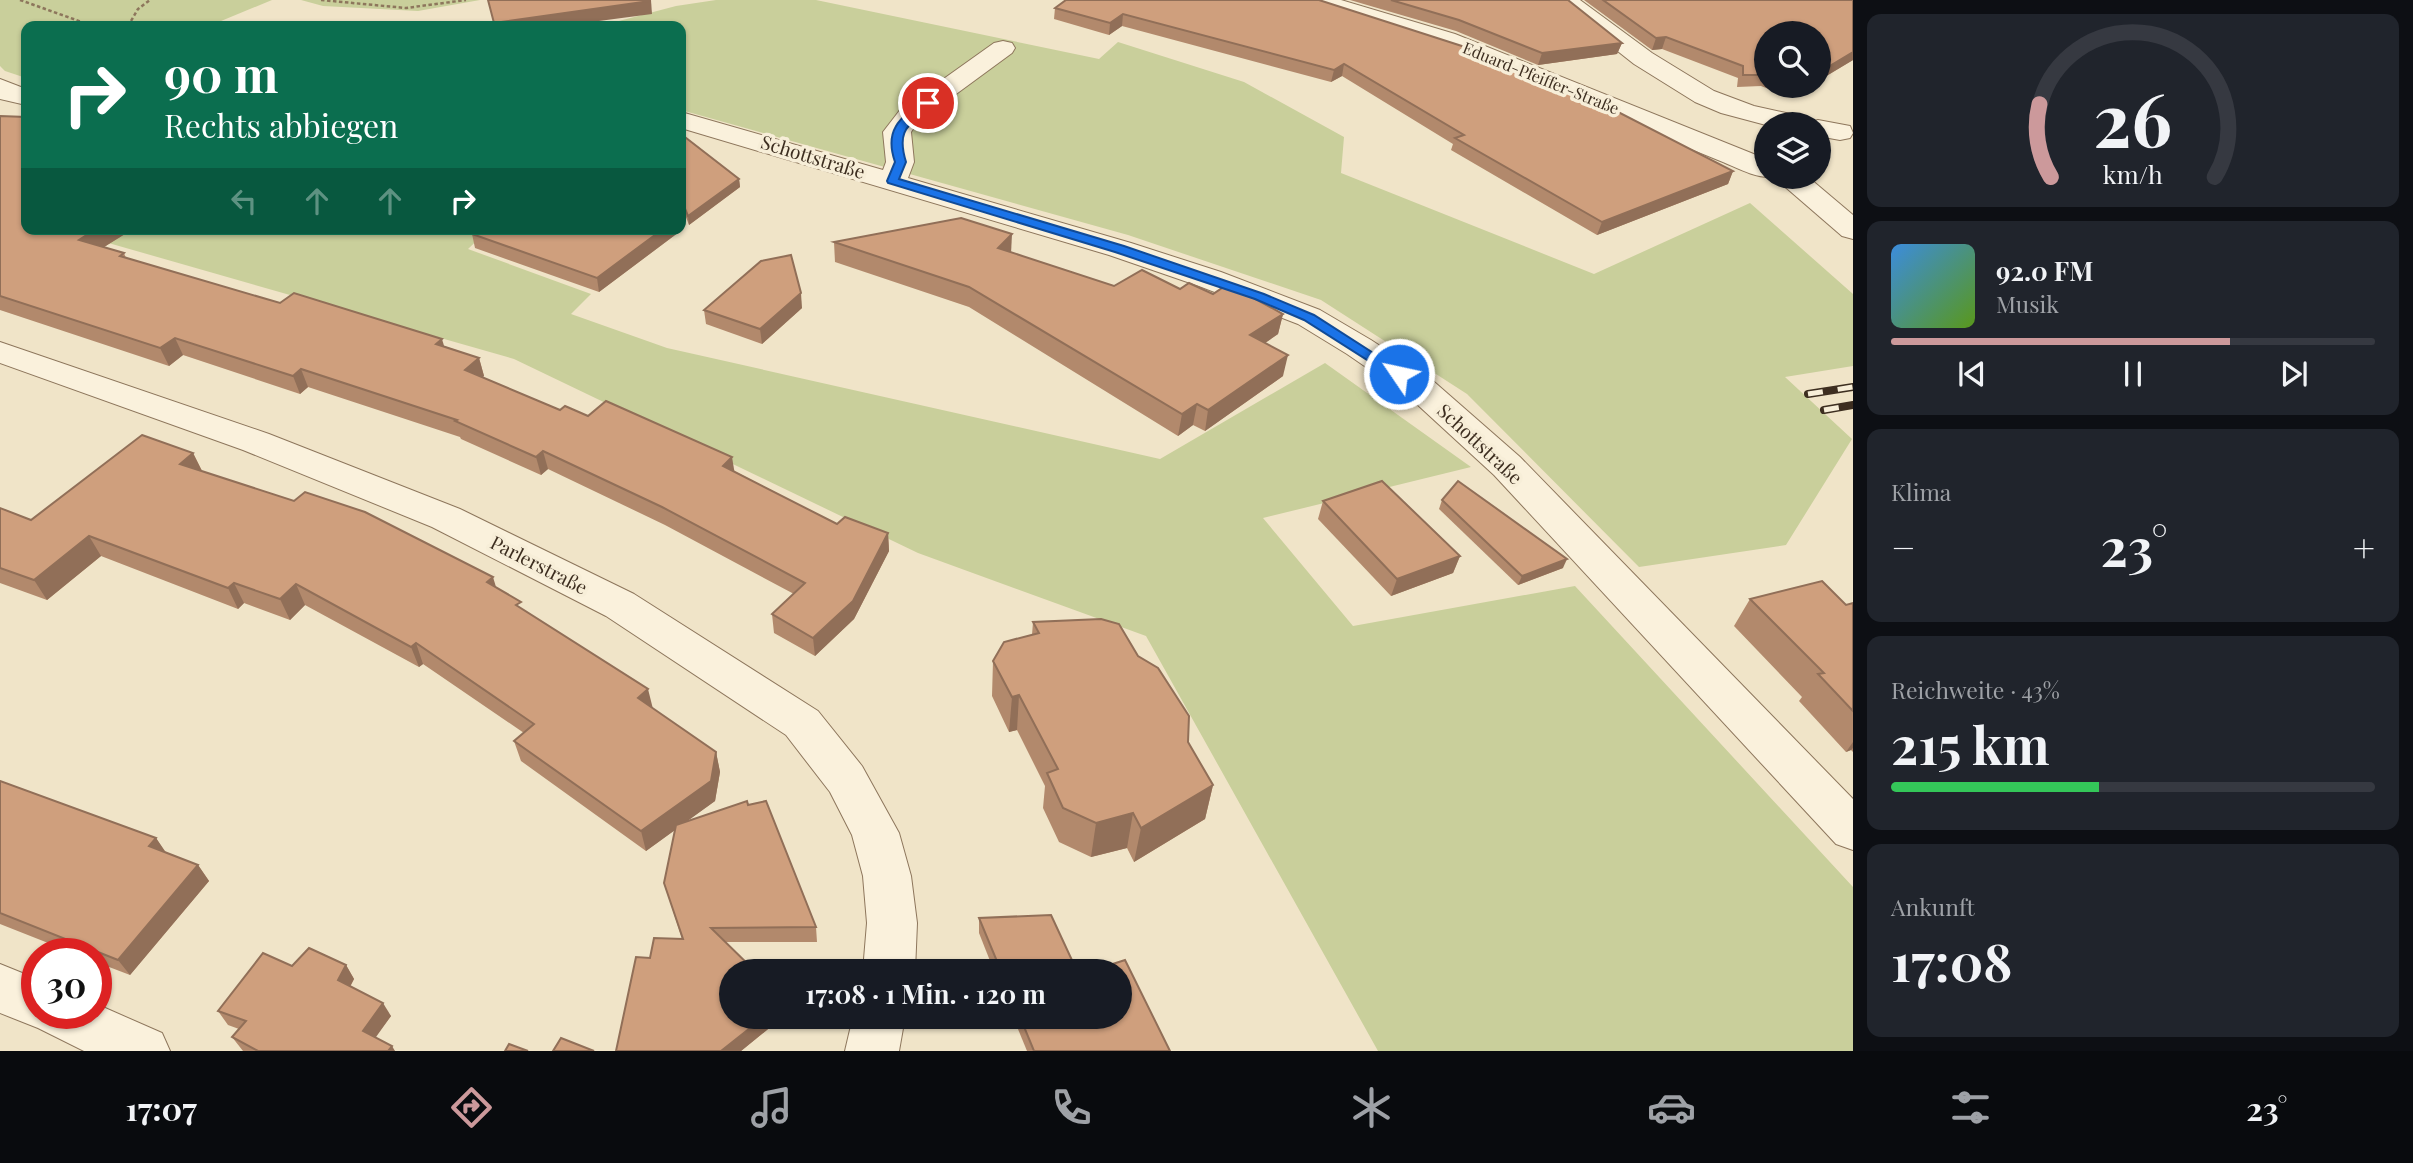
<!DOCTYPE html>
<html lang="de">
<meta charset="utf-8">
<style>
:root{--surface:#171b24;--page:#20242c;--text:#f1f3f6;--muted:#9ea1a6;--line:#363941;--accent:#cc999b}
body{margin:0;font-family:"Playfair Display",serif;background:var(--page);color:var(--text);height:100vh;display:flex;flex-direction:column;font-size:26px;white-space:nowrap}
*{box-sizing:border-box;margin:0}
p{font-size:23px;color:var(--muted)}
.icon{flex:none;width:38px;height:38px;fill:none;stroke:currentColor;stroke-width:2;stroke-linecap:round;stroke-linejoin:round}
.map{position:relative;flex:1;overflow:hidden}
.side{display:flex;flex-direction:column;gap:14px;padding:14px;background:#0d0f14;width:560px}
.side>*{flex:none}
.top-card{position:absolute;left:21px;top:21px;width:665px;height:214px;border-radius:14px;box-shadow:0 2px 5px #0004;background:#0b6e4f;color:#fff;overflow:hidden}
.fabs{position:absolute;left:1754px;top:21px;display:grid;gap:14px}
.fabs a{display:grid;place-items:center;width:77px;height:77px;border-radius:50%;background:var(--surface);box-shadow:0 2px 5px #0004;font-size:35px}
.speed{position:absolute;left:21px;top:938px;display:flex;gap:14px;font-size:35px;font-weight:700;text-align:center}
.speed>*{display:grid;place-content:center;width:91px;height:91px;border-radius:50%;background:var(--surface);box-shadow:0 2px 5px #0004;line-height:1}
.speed .limit{border:10px solid #d22;background:#fff;color:#111}
.pin{position:absolute;display:grid;place-items:center;width:60px;height:60px;color:#fff;margin:-30px;border:4px solid #fff;border-radius:50%;box-shadow:0 2px 7px #0007}
.me{position:absolute;width:77px;margin:-38px;rotate:304deg;stroke-linejoin:round;filter:drop-shadow(0 0 5px #0008)}
.turn{display:flex;align-items:center;gap:24px;height:147px;padding:0 28px;font-size:32px}
.turn .icon{width:91px;height:91px;stroke-width:2.5}
.turn b{display:block;font-size:49px;line-height:60px}
.lanes{display:flex;align-items:center;height:66px;padding:0 28px;background:#0003;justify-content:center;gap:35px;direction:ltr}
.lanes .off{opacity:.35}
.big{font-size:52px;font-weight:700;line-height:1.1}
.side .tile{flex:1;display:flex;flex-direction:column;justify-content:center;gap:10px;min-width:0;padding:0 24px;border-radius:14px;background:var(--page)}
.side .dial{align-items:center;gap:0}
.dial svg{height:182px;overflow:visible;fill:none;stroke:var(--line);stroke-width:7;stroke-linecap:round;text-anchor:middle}
.dial text{fill:var(--text);stroke:none}
.song{display:flex;align-items:center;gap:21px}
.cover{width:84px;height:84px;border-radius:10px;background:linear-gradient(135deg,hsl(210 70% 55%),hsl(90 70% 35%))}
.played{height:7px;border-radius:4px;background:linear-gradient(90deg,var(--accent) 70%,var(--line) 70%)}
.keys{display:flex;justify-content:space-around;direction:ltr}
.heat{display:flex;justify-content:space-between;align-items:center;font-size:38px;direction:ltr}
.charge{height:10px;border-radius:5px;background:linear-gradient(90deg,#34c759 43%,var(--line) 0)}
.trip{position:absolute;left:719px;top:959px;width:413px;height:70px;border-radius:35px;background:var(--surface);box-shadow:0 2px 5px #0004;font-weight:700;line-height:70px;text-align:center}
.tabs{display:flex;height:112px;justify-content:space-around;align-items:center;background:#090b0e;color:var(--muted)}
.tabs .icon{width:49px;height:49px}
.tabs .active{color:var(--accent)}
.tabs b{font-size:32px;color:var(--text)}
main{display:flex;flex:1;min-height:0}
.map>svg:first-child{display:block}
.green{fill:#c9cf9b}
.lines{fill:none;stroke-linecap:round;stroke-linejoin:round}
.minor-casing{stroke:#8d765c;stroke-width:2}
.path{stroke:#8d765c;stroke-width:2.5;stroke-dasharray:3.5 2.5;stroke-linecap:butt}
.minor{fill:#faf1dc;fill-rule:evenodd}
.rail-casing{stroke:#3d2e20;stroke-width:8}
.rail{stroke:#f7eed8;stroke-width:5;stroke-dasharray:15;stroke-linecap:butt}
.wall{fill:#b2896c}
.shaded-wall{fill:#916f58}
.building{fill:#cf9f7d;stroke:#916f58;stroke-width:2}
.route{fill:#1a73e8;stroke:#114b97;stroke-width:2}
.labels{text-anchor:middle;stroke-width:7;stroke-linejoin:round;paint-order:stroke}
.far-street-label{font-size:16px;fill:#3d2e20;stroke:#f7eed8}
.street-label{font-size:19px;fill:#3d2e20;stroke:#f7eed8}
</style>
<main>
<div class="map">
<svg width="1853" height="1051" viewBox="0 0 1853 1051">
<rect width="100%" height="100%" fill="#f0e4c8"/>
<g class="green">
<polygon points="0,0 272,0 209,26 26,26 26,78 5,71 0,66"/>
<polygon points="301,0 480,0 418,11 323,6"/>
<polygon points="716,0 816,0 1099,59 1118,42 1244,82 1344,137 1341,173 1594,274 1750,203 1853,294 1853,366 1785,377 1852,439 1786,545 1639,567 1467,394 1321,300 1128,235 681,110 681,26 600,26 676,6"/>
<polygon points="117,229 489,229 468,249 591,294 571,314 667,348 1160,459 1325,363 1471,467 1263,518 1353,626 1575,586 1853,887 1853,1051 1378,1051 1146,636 918,553 514,359 77,234"/>
</g>
<g class="lines">
<defs>
<g id="minor">
<path d="M1301,0H1341L1455,34L1766,159V177H1769C1752,177 1734,166 1718,160C1580,104 1450,43 1305,5Z"/>
<polygon points="1553,0 1580,0 1652,53 1714,91 1754,106 1809,118 1811,122 1818,120 1850,126 1853,133 1850,138 1840,140 1818,136 1818,124 1766,125 1721,113 1695,102 1634,64"/>
<polygon points="1003,41 1012,43 1015,48 1012,53 918,122 911,132 914,162 908,178 1131,243 1221,272 1320,310 1371,340 1432,380 1520,457 1853,799 1853,850 1836,844 1494,475 1408,396 1347,354 1298,324 1199,286 1109,255 681,128 681,112 883,170 886,162 883,132 900,110 994,43"/>
<polygon points="0,79 26,89 26,105 0,99"/>
<polygon points="1780,177 1808,177 1853,215 1853,239 1842,236 1783,185 1779,179"/>
<polygon points="0,342 269,434 460,509 634,594 818,711 862,766 899,833 911,876 917,923 915,971 863,971 867,923 863,876 852,835 830,792 786,735 606,616 432,527 243,450 0,363"/>
<polygon points="0,964 37,979 37,1013 96,1013 96,1004 162,1033 170,1051 84,1051 38,1028 0,1013"/>
<polygon points="853,1017 905,1017 899,1051 845,1051"/>
</g>
</defs>
<use href="#minor" class="minor-casing"/>
<g class="path">
<polyline points="20,0 93,26"/>
<polyline points="321,0 406,8 466,0"/>
<polyline points="128,26 138,9 150,0"/>
</g>
<use href="#minor" class="minor"/>
<defs>
<g id="rail">
<polyline points="1808,394 1853,387"/>
<polyline points="1824,410 1853,405"/>
</g>
</defs>
<use href="#rail" class="rail-casing"/>
<use href="#rail" class="rail"/>
</g>
<g class="wall">
<polygon points="1066,0 1495,63 1733,171 1728,184 1597,235 1451,150 1453,144 1342,76 1331,82 1122,26 1109,35 1054,19 1055,8"/>
<polygon points="1350,0 1568,0 1622,43 1617,54 1538,65 1456,31"/>
<polygon points="1584,0 1853,0 1853,60 1818,81 1818,33 1766,33 1766,86 1811,86 1802,91 1798,89 1787,96 1761,86 1737,87 1738,78 1662,49 1652,50"/>
<polygon points="0,116 26,229 133,229 104,247 124,253 126,258 280,303 444,346 479,358 484,376 482,377 560,410 588,416 734,471 837,524 888,533 889,551 854,619 815,656 774,633 772,614 794,594 665,525 548,469 541,475 461,439 460,437 308,387 300,394 183,355 169,366 0,310"/>
<polygon points="681,134 739,179 740,187 689,225 681,204"/>
<polygon points="479,229 679,229 679,232 599,292 475,248 472,234"/>
<polygon points="834,242 1011,253 1114,286 1180,289 1213,294 1283,314 1278,334 1265,343 1283,376 1205,431 1193,425 1178,436 969,307 835,262"/>
<polygon points="802,308 762,344 706,324 704,310"/>
<polygon points="193,453 202,471 496,587 523,610 652,708 716,752 720,772 715,801 687,821 816,927 817,942 725,942 773,1025 741,1051 616,1051 650,958 682,939 664,883 675,830 646,851 521,761 514,741 524,733 423,664 419,667 305,605 290,620 244,603 238,609 101,556 47,600 0,583 0,508 31,520"/>
<polygon points="1442,500 1563,568 1518,585 1439,509"/>
<polygon points="1323,501 1460,556 1453,573 1391,596 1318,519"/>
<polygon points="1750,599 1846,605 1853,603 1853,752 1851,750 1846,752 1799,701 1802,697 1734,626"/>
<polygon points="1033,622 1188,742 1213,785 1205,819 1134,862 1127,848 1091,857 1059,842 1043,808 1045,786 1017,730 1009,732 992,696 993,661 1032,635"/>
<polygon points="0,781 156,838 165,852 198,865 209,881 130,975 96,962 96,954 76,954 0,924"/>
<polygon points="979,918 1077,971 994,971 979,933"/>
<polygon points="346,965 354,979 350,987 391,1016 375,1037 395,1051 243,1051 232,1037 239,1029 228,1025 218,1011 292,966"/>
<polygon points="1013,1017 1120,1017 1170,1051 1027,1051"/>
</g>
<g class="shaded-wall">
<polygon points="651,0 652,14 561,26 494,26 494,23"/>
<polygon points="1123,14 1122,26 1109,35 1110,23"/>
<polygon points="1666,37 1662,49 1652,50 1656,38"/>
<polygon points="1622,43 1617,54 1538,65 1542,53"/>
<polygon points="1853,52 1853,60 1818,81 1818,73"/>
<polygon points="1344,64 1342,76 1331,82 1334,70"/>
<polygon points="1791,86 1799,86 1798,89 1787,96"/>
<polygon points="1805,86 1811,86 1802,91"/>
<polygon points="1733,171 1728,184 1597,235 1602,222"/>
<polygon points="739,179 740,187 689,225 688,216"/>
<polygon points="96,229 133,229 88,257 79,240"/>
<polygon points="663,229 679,229 679,232 599,292 597,278"/>
<polygon points="1012,234 1011,254 998,248"/>
<polygon points="801,293 802,308 762,344 760,329"/>
<polygon points="1283,314 1278,334 1246,356 1250,335"/>
<polygon points="175,338 183,355 169,366 160,348"/>
<polygon points="442,339 447,356 436,344"/>
<polygon points="1288,355 1283,376 1205,431 1208,410"/>
<polygon points="479,358 484,376 470,388 465,370"/>
<polygon points="301,369 308,387 300,394 293,376"/>
<polygon points="1197,404 1193,425 1178,436 1182,414"/>
<polygon points="543,451 548,469 541,475 536,457"/>
<polygon points="193,453 203,473 180,464"/>
<polygon points="732,457 735,475 723,466"/>
<polygon points="888,533 889,551 854,619 815,656 813,638"/>
<polygon points="89,536 101,556 47,600 34,580"/>
<polygon points="1460,556 1453,573 1391,596 1397,579"/>
<polygon points="1567,559 1563,568 1518,585 1522,576"/>
<polygon points="493,577 499,597 487,582"/>
<polygon points="234,583 244,603 238,609 228,588"/>
<polygon points="296,584 305,605 290,620 280,599"/>
<polygon points="416,643 423,664 419,667 411,647"/>
<polygon points="648,689 653,709 638,698"/>
<polygon points="1019,695 1017,730 1009,732 1012,697"/>
<polygon points="1853,742 1853,748 1851,750 1846,752"/>
<polygon points="716,752 720,772 715,801 646,851 641,831"/>
<polygon points="1213,785 1205,819 1134,862 1141,828"/>
<polygon points="1133,813 1127,848 1091,857 1096,823"/>
<polygon points="156,838 167,854 149,846"/>
<polygon points="198,865 209,881 130,975 118,960"/>
<polygon points="346,965 354,979 346,994 338,980"/>
<polygon points="383,1003 391,1016 371,1044 363,1031"/>
<polygon points="764,1017 774,1017 773,1025 741,1051 721,1051"/>
<polygon points="392,1046 395,1051 388,1051"/>
</g>
<g class="building">
<polygon points="488,0 650,0 650,1 494,23"/>
<polygon points="1066,0 1319,0 1465,47 1496,59 1486,60 1587,96 1733,171 1602,222 1455,138 1464,135 1344,64 1334,70 1123,14 1110,23 1055,8"/>
<polygon points="1391,0 1568,0 1622,43 1542,53 1459,20"/>
<polygon points="1603,0 1853,0 1853,52 1818,73 1818,33 1766,33 1766,75 1743,75 1743,66 1666,37 1656,38"/>
<polygon points="0,116 26,117 26,229 96,229 79,240 124,253 120,256 280,303 294,293 442,339 436,344 479,358 465,370 560,410 565,406 588,416 606,401 732,457 723,466 837,524 845,517 888,533 853,601 813,638 772,614 805,583 662,507 543,451 536,457 455,421 457,420 301,369 293,376 175,338 160,348 0,296"/>
<polygon points="681,134 739,179 688,216 681,199"/>
<polygon points="961,218 1012,234 998,248 1114,286 1142,270 1180,289 1189,283 1213,294 1228,284 1283,314 1250,335 1288,355 1208,410 1197,404 1182,414 969,287 834,242"/>
<polygon points="479,229 663,229 597,278 472,234"/>
<polygon points="791,255 801,293 760,329 704,310 761,261"/>
<polygon points="142,435 193,453 180,464 294,501 305,492 365,512 493,577 487,582 521,602 516,605 648,689 638,698 716,752 711,781 641,831 514,741 534,724 416,643 411,647 296,584 280,599 234,583 228,588 89,536 34,580 0,568 0,508 31,520"/>
<polygon points="1382,481 1460,556 1397,579 1323,501"/>
<polygon points="1458,481 1567,559 1522,576 1442,500"/>
<polygon points="1822,581 1846,605 1853,603 1853,711 1818,674 1824,673 1750,599"/>
<polygon points="1101,619 1119,624 1138,656 1158,668 1189,716 1188,742 1213,785 1141,828 1133,813 1096,823 1063,808 1047,773 1058,769 1019,695 1012,697 993,661 1004,642 1039,633 1033,622"/>
<polygon points="0,781 156,838 149,846 198,865 118,960 0,913"/>
<polygon points="747,801 748,805 766,801 816,927 711,928 755,971 732,971 732,1017 764,1017 721,1051 616,1051 636,957 650,958 654,938 683,939 664,883 676,825"/>
<polygon points="1051,915 1077,971 1001,971 979,918"/>
<polygon points="309,948 346,965 338,980 383,1003 363,1031 392,1046 388,1051 258,1051 232,1037 246,1021 218,1011 263,953 292,966"/>
<polygon points="1125,960 1170,1051 1034,1051 1020,1017 1120,1017 1120,971 1091,971"/>
<polygon points="561,1038 594,1051 553,1051"/>
<polygon points="509,1044 528,1051 505,1051"/>
</g>
<path class="route" d="M924,100L933,103C912,125 895,126 906,162L899,179L1124,246L1264,294L1314,315L1406,374L1399,379L1394,377L1304,320L1255,299L1115,252L888,183L887,181L895,162C884,130 899,119 924,100Z"/>
<g class="labels">
<g class="far-street-label">
<text transform="translate(1541 78) rotate(22)" y="6">Eduard-Pfeiffer-Straße</text>
</g>
<g class="street-label">
<text transform="translate(813 157) rotate(17)" y="7">Schottstraße</text>
<text transform="translate(1480 444) rotate(43)" y="7">Schottstraße</text>
<text transform="translate(539 565) rotate(27)" y="7">Parlerstraße</text>
</g>
</g>
</svg>
<div class="fabs">
<a><svg class="icon" aria-label="search" viewBox="0 0 24 24"><circle cx="10" cy="10" r="6"/><path d="M15 15l6 6"/></svg></a>
<a><svg class="icon" aria-label="layers" viewBox="0 0 24 24"><path d="M12 4l9 5-9 5-9-5zM3 14l9 5 9-5"/></svg></a>
</div>
<div class="speed"><div class="limit">30</div></div>
<div class="pin" style="left:928px;top:103px;background:#d93025"><svg class="icon" aria-label="arrive" viewBox="0 0 24 24"><path d="M6 21V4h12l-3 4 3 4H6"/></svg></div>
<svg class="me" style="left:1399px;top:374px" viewBox="-20 -20 40 40"><circle r="17" fill="#1a73e8" stroke="#fff" stroke-width="3"/><path d="M0-11L8 9 0 5-8 9z" fill="#fff"/></svg>
<div class="trip">17:08 · 1 Min. · 120 m</div>
<div class="top-card">
<div class="turn"><svg class="icon" aria-label="right" viewBox="0 0 24 24"><path d="M7 20v-9h11M14 6l5 5-5 5"/></svg><div><b>90 m</b>Rechts abbiegen</div></div>
<div class="lanes"><svg class="icon off" aria-label="left" viewBox="0 0 24 24"><path d="M17 20v-9H6M10 6l-5 5 5 5"/></svg><svg class="icon off" aria-label="ahead" viewBox="0 0 24 24"><path d="M12 20V5M6 11l6-6 6 6"/></svg><svg class="icon off" aria-label="ahead" viewBox="0 0 24 24"><path d="M12 20V5M6 11l6-6 6 6"/></svg><svg class="icon" aria-label="right" viewBox="0 0 24 24"><path d="M7 20v-9h11M14 6l5 5-5 5"/></svg></div>
</div>
</div>
<section class="side">
<div class="tile dial"><svg viewBox="0 0 100 80">
<path d="M14 69A42 42 0 1 1 86 69"/>
<path d="M14 69A42 42 0 0 1 9 37" stroke="#cc999b"/>
<text x="50" y="56" font-size="32" font-weight="700">26</text>
<text x="50" y="72" font-size="11">km/h</text>
</svg></div>
<div class="tile">
<div class="song"><i class="cover"></i><div><b>92.0 FM</b><p>Musik</p></div></div>
<div class="played"></div>
<div class="keys"><svg class="icon" aria-label="previous" viewBox="0 0 24 24"><path d="M18 5L8 12l10 7zM5 5v14"/></svg><svg class="icon" aria-label="pause" viewBox="0 0 24 24"><path d="M8 5v14M16 5v14"/></svg><svg class="icon" aria-label="next" viewBox="0 0 24 24"><path d="M6 5l10 7-10 7zM19 5v14"/></svg></div>
</div>
<div class="tile"><p>Klima</p>
<div class="heat"><a>−</a><b class="big">23°</b><a>+</a></div>
</div>
<div class="tile"><p>Reichweite · 43%</p><b class="big">215 km</b><div class="charge"></div></div>
<div class="tile"><p>Ankunft</p><b class="big">17:08</b></div>
</section>
</main>
<nav class="tabs">
<b>17:07</b>
<svg class="icon active" aria-label="directions" viewBox="0 0 24 24"><path d="M12 3l9 9-9 9-9-9zM9 14v-3h6M13 9l2 2-2 2"/></svg>
<svg class="icon" aria-label="music" viewBox="0 0 24 24"><path d="M9 18V5l10-2v13"/><circle cx="6" cy="18" r="3"/><circle cx="16" cy="16" r="3"/></svg>
<svg class="icon" aria-label="phone" viewBox="0 0 24 24"><path d="M5 4h4l2 5-3 2q2 4 5 5l2-3 5 2v4C11 20 4 13 5 4z"/></svg>
<svg class="icon" aria-label="climate" viewBox="0 0 24 24"><path d="M12 3v18M4 7l16 10M4 17L20 7"/></svg>
<svg class="icon" aria-label="car" viewBox="0 0 24 24"><path d="M5 17H2v-5l4-1 3-4h7l3 4 3 1v5h-3M9 17h6M6 11h13"/><circle cx="7" cy="17" r="2"/><circle cx="17" cy="17" r="2"/></svg>
<svg class="icon" aria-label="filters" viewBox="0 0 24 24"><path d="M4 7h16M4 17h16"/><circle cx="9" cy="7" r="2"/><circle cx="15" cy="17" r="2"/></svg>
<b>23°</b>
</nav>
